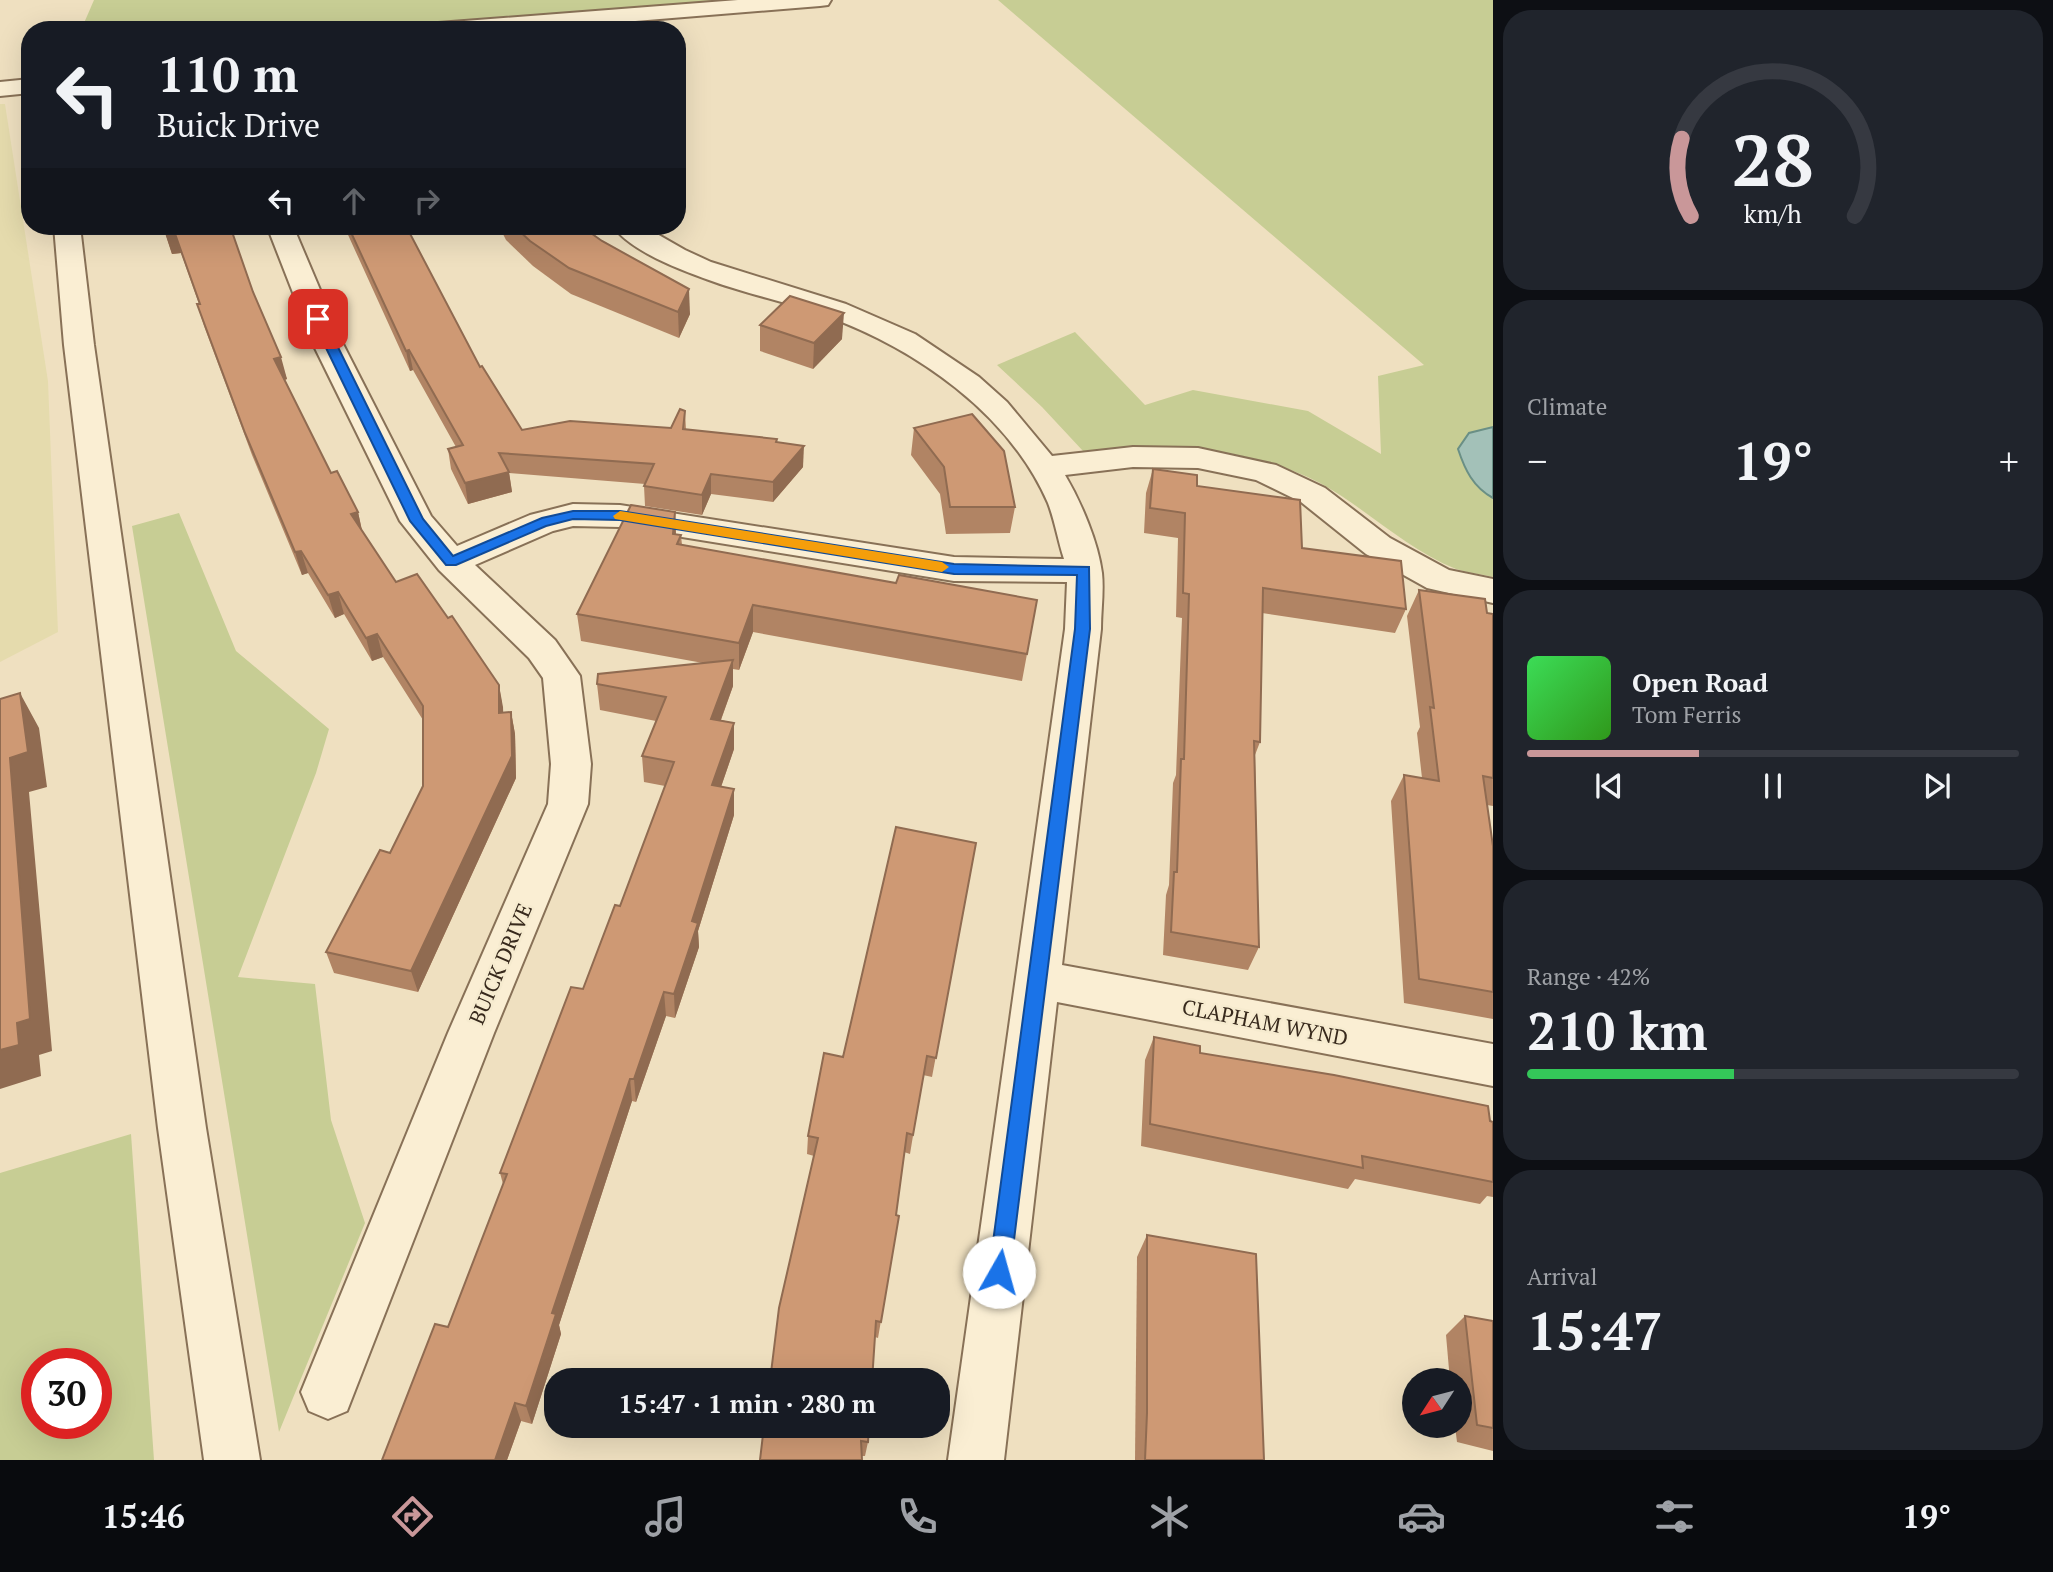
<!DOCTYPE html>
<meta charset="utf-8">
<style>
:root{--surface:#171b24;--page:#20242c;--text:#f1f3f6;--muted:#9ea1a6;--line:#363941;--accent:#c99799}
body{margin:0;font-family:"PT Serif",serif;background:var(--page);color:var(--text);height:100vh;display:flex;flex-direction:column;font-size:26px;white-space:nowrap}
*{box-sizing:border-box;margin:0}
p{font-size:23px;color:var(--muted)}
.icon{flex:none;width:38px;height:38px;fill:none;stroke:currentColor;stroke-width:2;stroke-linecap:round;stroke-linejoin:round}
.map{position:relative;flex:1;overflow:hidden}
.drawer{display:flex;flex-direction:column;gap:10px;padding:10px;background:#0d0f14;width:560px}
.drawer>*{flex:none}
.banner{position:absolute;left:21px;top:21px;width:665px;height:214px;border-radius:28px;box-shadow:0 7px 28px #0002;background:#171b24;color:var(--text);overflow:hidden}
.needle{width:46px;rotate:234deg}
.fabs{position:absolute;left:1402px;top:1368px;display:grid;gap:14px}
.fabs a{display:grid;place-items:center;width:70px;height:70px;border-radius:50%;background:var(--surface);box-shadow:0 7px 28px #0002;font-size:35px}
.speed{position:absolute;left:21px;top:1348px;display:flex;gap:14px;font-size:35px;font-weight:700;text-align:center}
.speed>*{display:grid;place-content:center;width:91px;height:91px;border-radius:50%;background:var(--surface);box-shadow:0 7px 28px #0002;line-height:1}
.speed .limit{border:10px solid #d22;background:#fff;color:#111}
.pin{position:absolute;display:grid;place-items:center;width:60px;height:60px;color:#fff;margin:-30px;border-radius:14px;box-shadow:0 4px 10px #0006}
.me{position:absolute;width:77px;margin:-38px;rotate:7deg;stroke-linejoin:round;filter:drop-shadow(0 0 5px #0008)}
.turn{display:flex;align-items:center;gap:24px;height:147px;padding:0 21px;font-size:32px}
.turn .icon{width:91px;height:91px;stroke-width:2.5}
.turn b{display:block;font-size:49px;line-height:60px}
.lanes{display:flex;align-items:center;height:66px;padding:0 21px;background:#0003;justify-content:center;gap:35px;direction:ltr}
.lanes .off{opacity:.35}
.big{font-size:52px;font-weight:700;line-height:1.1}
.drawer .widget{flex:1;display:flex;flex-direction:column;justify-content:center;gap:10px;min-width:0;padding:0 24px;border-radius:28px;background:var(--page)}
.drawer .dial{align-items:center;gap:0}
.dial svg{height:182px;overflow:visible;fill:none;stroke:var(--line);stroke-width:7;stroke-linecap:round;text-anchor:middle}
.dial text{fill:var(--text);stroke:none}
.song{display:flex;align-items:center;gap:21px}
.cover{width:84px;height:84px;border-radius:10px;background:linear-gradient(135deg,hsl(130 70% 55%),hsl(110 70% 35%))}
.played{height:7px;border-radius:4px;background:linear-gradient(90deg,var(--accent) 35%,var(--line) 35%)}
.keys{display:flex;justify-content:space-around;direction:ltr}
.heat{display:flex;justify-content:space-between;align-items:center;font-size:38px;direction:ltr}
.charge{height:10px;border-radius:5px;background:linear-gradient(90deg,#34c759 42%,var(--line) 0)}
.trip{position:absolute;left:544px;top:1368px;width:406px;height:70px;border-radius:28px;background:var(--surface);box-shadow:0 7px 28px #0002;font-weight:700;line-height:70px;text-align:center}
.menu{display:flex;height:112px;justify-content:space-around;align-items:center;background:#090b0e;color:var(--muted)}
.menu .icon{width:49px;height:49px}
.menu .selected{color:var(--accent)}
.menu b{font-size:32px;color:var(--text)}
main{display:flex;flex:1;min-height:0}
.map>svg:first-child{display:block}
.farmland{fill:#e5dbad}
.green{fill:#c7cd94;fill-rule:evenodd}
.water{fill:#a3c1b8;stroke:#6a8f85;stroke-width:2}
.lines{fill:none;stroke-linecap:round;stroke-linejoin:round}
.minor-casing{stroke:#887157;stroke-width:4}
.tertiary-casing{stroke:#887157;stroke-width:4}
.minor{fill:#faeed3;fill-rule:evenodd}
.tertiary{fill:#faeed3;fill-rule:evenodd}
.wall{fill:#b18464}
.shaded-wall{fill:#906b51}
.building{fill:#ce9974;stroke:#906b51;stroke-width:2}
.route{fill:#1a73e8;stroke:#114b97;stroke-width:2}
.slow{fill:#f59e0b}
.labels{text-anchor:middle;stroke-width:5;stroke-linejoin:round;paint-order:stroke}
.street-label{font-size:21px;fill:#37291c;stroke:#f6ebcf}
</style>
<main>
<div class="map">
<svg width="1493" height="1460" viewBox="0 0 1493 1460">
<rect width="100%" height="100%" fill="#efe0c0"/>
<polygon class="farmland" points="0,104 5,104 48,381 58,632 0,662"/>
<g class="green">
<polygon points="94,0 820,0 438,30 81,30"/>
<path d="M998,0H1493V577C1481,574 1468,573 1456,569C1406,549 1367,509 1320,483C1246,444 1164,447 1083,451L1042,407L997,365L1075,332L1145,405L1193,390L1308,411L1381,454L1378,376L1424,365Z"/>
<polygon points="179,513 236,651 329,729 316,773 238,977 315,984 331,1120 365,1223 279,1432 132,526"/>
<path d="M131,1134L154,1460H0V1173ZM37,1363H96V1423H37Z"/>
</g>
<path class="water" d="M1493,427V498C1473,487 1465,470 1458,449L1469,433Z"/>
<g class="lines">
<defs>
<g id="minor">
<polygon points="54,226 80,226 94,345 206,1128 260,1460 204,1460 158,1128 64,345"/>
<path d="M267,226H293L343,344L431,516L457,546L530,515L573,504L620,505L954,557L1064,559C1058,541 1055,521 1048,503C1009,413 915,348 826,316C787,302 747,294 709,280C681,270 630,251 613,226H643L685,250L711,262L846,304L915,334L979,377L1007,402L1052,456L1133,447L1198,448L1276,465L1325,488L1390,538L1449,570L1493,579V603L1427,588L1366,554L1301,502L1256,480L1198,468L1133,467L1065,475C1081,502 1098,542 1102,573C1104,592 1101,610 1101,629L1062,965L1493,1044V1086L1057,1002L1004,1460H948L1065,629L1067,582L954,581L620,527L573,526L553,531L475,565L555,640L580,676L591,764L588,804L494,1033L347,1411L328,1419L309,1411L301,1392L448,1033L548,804L551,764L543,678L529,658L439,570L400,521L313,344Z"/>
</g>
<g id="tertiary">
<polygon points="738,0 831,0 828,5 820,6 525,30 427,30 430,25 438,23"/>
<polygon points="30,79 30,93 0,96 0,82"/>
</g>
</defs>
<use href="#minor" class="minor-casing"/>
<use href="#tertiary" class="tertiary-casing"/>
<use href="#minor" class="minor"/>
<use href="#tertiary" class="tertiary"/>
</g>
<g class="wall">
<polygon points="163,226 253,292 287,379 285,380 331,473 358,512 362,531 396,582 448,618 499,685 503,712 511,712 515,734 516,778 418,992 334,973 326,952 390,853 423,786 423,720 383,657 372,661 344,614 335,618 308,573 302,575 252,455 204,326 197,304 199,304 181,253 172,254"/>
<polygon points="344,226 406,226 480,367 522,430 671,428 685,411 686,430 777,439 777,442 803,467 773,502 711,494 702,515 645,506 644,486 645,484 509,473 512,492 468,504 451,469 448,449 456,447 413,370 410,371"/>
<polygon points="499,226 581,226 690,314 679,338 571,294 533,266 506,240"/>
<polygon points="760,325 842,339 813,369 760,351"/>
<polygon points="914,428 1015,507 1010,533 946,534 940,494 911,455"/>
<polygon points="1153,469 1197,486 1406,609 1395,633 1262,613 1260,742 1255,755 1259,947 1248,970 1163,955 1166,895 1169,885 1173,783 1176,775 1182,618 1176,617 1178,538 1144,533 1146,493"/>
<polygon points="675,512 676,534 681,535 682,545 896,583 1037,600 1022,681 753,632 739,670 733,669 733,686 721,720 734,723 734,749 721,787 734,815 698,931 699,947 675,1018 666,1016 636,1102 632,1101 559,1325 561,1334 532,1424 521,1421 507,1460 382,1460 448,1327 503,1184 500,1173 620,906 665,786 644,782 642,756 656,721 600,710 597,684 703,663 581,641 577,614"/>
<polygon points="1419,590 1487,613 1493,614 1493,806 1487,805 1493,846 1493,1019 1404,1003 1391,801 1404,775 1422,778 1417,733 1420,727 1407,616"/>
<polygon points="976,843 932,1077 923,1075 910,1154 904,1152 896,1215 899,1216 878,1338 875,1337 814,1156 807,1154 808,1136"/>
<polygon points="1154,1037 1200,1053 1493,1122 1493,1197 1487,1196 1480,1204 1355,1179 1348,1189 1141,1146 1145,1060"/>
<polygon points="1147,1235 1264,1460 1135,1460 1137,1257"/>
<polygon points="1465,1316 1493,1321 1493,1451 1457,1442 1455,1426 1460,1426 1460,1381 1450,1381 1446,1335"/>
<polygon points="764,1426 868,1442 865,1456 862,1456"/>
</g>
<g class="shaded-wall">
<polygon points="174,231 181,253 172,254 165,233"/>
<polygon points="689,289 690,314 679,338 678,312"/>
<polygon points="844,313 842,339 813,369 814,343"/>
<polygon points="409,350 413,370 410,371 406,351"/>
<polygon points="281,357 287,379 280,381 274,359"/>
<polygon points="804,446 803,467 773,502 773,482"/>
<polygon points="509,472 512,492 468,504 465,483"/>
<polygon points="711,474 711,494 702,515 702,495"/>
<polygon points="358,512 363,535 351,514"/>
<polygon points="675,512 676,539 673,534"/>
<polygon points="301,551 308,573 302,575 295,552"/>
<polygon points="338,592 344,614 335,618 328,595"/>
<polygon points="753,605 753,632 739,670 739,643"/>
<polygon points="377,634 383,657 372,661 366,638"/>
<polygon points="733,660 733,686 712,744 711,719"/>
<polygon points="499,685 503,707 504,735 499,713"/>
<polygon points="20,693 39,728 47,787 29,792 52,1051 39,1055 41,1076 0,1089 0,1050 17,1023 10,758"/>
<polygon points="511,712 515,734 516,778 418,992 411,971"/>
<polygon points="734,723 734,749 713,810 712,785"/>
<polygon points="734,789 734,815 698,931 699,947 675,1018 674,994 692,921"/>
<polygon points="664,992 666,1016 636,1102 634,1079"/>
<polygon points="630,1079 632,1101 559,1325 561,1334 532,1424 526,1406 552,1313"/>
<polygon points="515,1403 521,1421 507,1460 495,1460"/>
</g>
<g class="building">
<polygon points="163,226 230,226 253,292 281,357 274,359 331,473 337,471 358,512 351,514 396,582 417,574 448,618 452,616 499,685 499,713 511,712 512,756 411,971 326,952 380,850 390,853 423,786 423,706 377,634 366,638 338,592 328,595 301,551 295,552 245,433 197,304 200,304 174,231 165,233"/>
<polygon points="348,226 406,226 480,367 482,366 522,430 570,421 671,428 680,409 685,411 683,429 777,439 776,442 804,446 773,482 711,474 702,495 644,486 654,464 499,453 509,472 465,483 448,449 463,445 409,350 406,351"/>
<polygon points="514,226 581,226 602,241 689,289 678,312 569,268 530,241"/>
<polygon points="790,296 844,313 814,343 760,325"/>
<polygon points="972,414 1004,451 1015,507 950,507 944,467 914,428"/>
<polygon points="1153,469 1197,475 1197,486 1300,500 1302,548 1401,561 1406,609 1263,588 1260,742 1254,741 1259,947 1171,932 1174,872 1177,872 1181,759 1184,759 1189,594 1183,593 1185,513 1150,508"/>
<polygon points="631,505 675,512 673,534 681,535 677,544 896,583 899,575 1037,600 1027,654 753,605 739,643 577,614"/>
<polygon points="1419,590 1485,599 1487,613 1493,614 1493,778 1483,776 1493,846 1493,992 1419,979 1404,775 1439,781 1430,707 1434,708"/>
<polygon points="733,660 711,719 734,723 712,785 734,789 692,921 698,923 674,994 664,992 634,1079 630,1079 552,1313 556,1314 526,1406 515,1403 495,1460 382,1460 435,1324 448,1327 507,1174 500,1173 571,987 583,989 615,905 620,906 674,762 642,756 666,697 597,684 598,674"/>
<polygon points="20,693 28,752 10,758 30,1019 17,1023 19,1045 0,1050 0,699"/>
<polygon points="896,827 976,843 936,1058 927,1056 913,1135 907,1133 896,1215 899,1216 881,1322 876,1321 872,1381 770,1381 779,1308 818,1138 808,1136 824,1053 843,1057"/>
<polygon points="1154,1037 1200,1046 1200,1053 1334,1075 1488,1106 1490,1121 1493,1122 1493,1182 1362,1156 1363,1168 1150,1124"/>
<polygon points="1147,1235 1256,1254 1264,1460 1145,1460 1147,1413"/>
<polygon points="1465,1316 1493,1321 1493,1428 1477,1425"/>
<polygon points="764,1426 869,1426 868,1442 861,1441 862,1460 760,1460"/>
</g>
<polygon class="route" points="318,315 324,319 423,519 453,556 542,518 573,511 620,511 954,564 1089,567 1090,629 1010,1272 1007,1279 999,1283 992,1279 989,1272 1075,629 1077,575 954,574 620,520 573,519 546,526 456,565 446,565 410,521 312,319"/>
<polygon class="slow" points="620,511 942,562 949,567 942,572 615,519 613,516"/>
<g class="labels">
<g class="street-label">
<text transform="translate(501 964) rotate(-67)" y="7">BUICK DRIVE</text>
<text transform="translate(1265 1023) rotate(11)" y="7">CLAPHAM WYND</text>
</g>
</g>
</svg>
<div class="fabs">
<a><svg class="needle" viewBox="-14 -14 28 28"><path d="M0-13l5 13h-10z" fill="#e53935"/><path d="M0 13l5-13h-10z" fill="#9ea1a6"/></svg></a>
</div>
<div class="speed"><div class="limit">30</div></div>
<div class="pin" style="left:318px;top:319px;background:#d93025"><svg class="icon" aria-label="arrive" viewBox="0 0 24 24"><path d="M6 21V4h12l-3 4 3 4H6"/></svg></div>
<svg class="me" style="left:999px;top:1272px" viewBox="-20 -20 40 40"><circle r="19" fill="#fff"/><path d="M0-13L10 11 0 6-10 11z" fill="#1a73e8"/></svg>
<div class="trip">15:47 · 1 min · 280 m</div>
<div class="banner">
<div class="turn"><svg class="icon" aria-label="left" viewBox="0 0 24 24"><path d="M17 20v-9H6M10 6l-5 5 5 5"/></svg><div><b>110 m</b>Buick Drive</div></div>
<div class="lanes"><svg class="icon" aria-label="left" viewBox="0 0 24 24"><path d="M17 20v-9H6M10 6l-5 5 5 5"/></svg><svg class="icon off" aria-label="ahead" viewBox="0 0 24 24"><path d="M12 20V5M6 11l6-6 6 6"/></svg><svg class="icon off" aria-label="right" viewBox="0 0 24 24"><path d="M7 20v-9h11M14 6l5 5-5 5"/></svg></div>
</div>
</div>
<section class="drawer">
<div class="widget dial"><svg viewBox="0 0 100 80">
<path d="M14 69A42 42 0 1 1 86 69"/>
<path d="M14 69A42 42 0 0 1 10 35" stroke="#c99799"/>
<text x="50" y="56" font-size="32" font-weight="700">28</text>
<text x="50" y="72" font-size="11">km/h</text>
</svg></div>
<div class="widget"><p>Climate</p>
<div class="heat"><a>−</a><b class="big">19°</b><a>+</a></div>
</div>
<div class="widget">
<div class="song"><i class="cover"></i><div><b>Open Road</b><p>Tom Ferris</p></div></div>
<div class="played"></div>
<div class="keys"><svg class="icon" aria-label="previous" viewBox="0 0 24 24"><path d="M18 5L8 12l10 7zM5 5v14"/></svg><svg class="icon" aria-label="pause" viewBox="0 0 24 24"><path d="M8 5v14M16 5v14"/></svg><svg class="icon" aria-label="next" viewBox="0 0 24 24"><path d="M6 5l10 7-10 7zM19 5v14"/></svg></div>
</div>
<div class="widget"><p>Range · 42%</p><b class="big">210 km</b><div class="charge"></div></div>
<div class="widget"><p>Arrival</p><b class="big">15:47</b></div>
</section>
</main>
<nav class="menu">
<b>15:46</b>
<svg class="icon selected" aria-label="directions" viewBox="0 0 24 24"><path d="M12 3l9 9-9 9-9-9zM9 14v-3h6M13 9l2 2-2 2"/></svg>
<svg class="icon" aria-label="music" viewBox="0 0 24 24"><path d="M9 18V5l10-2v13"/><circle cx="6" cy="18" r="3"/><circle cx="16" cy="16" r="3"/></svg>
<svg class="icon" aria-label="phone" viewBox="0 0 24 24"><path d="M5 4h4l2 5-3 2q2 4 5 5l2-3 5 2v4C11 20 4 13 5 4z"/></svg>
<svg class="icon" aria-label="climate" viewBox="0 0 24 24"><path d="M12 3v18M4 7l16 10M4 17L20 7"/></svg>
<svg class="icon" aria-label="car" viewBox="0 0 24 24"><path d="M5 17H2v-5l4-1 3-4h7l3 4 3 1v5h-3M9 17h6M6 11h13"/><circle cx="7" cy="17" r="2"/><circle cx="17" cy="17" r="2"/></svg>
<svg class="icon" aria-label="filters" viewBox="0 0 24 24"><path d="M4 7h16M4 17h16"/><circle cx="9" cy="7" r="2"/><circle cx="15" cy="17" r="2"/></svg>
<b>19°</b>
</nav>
